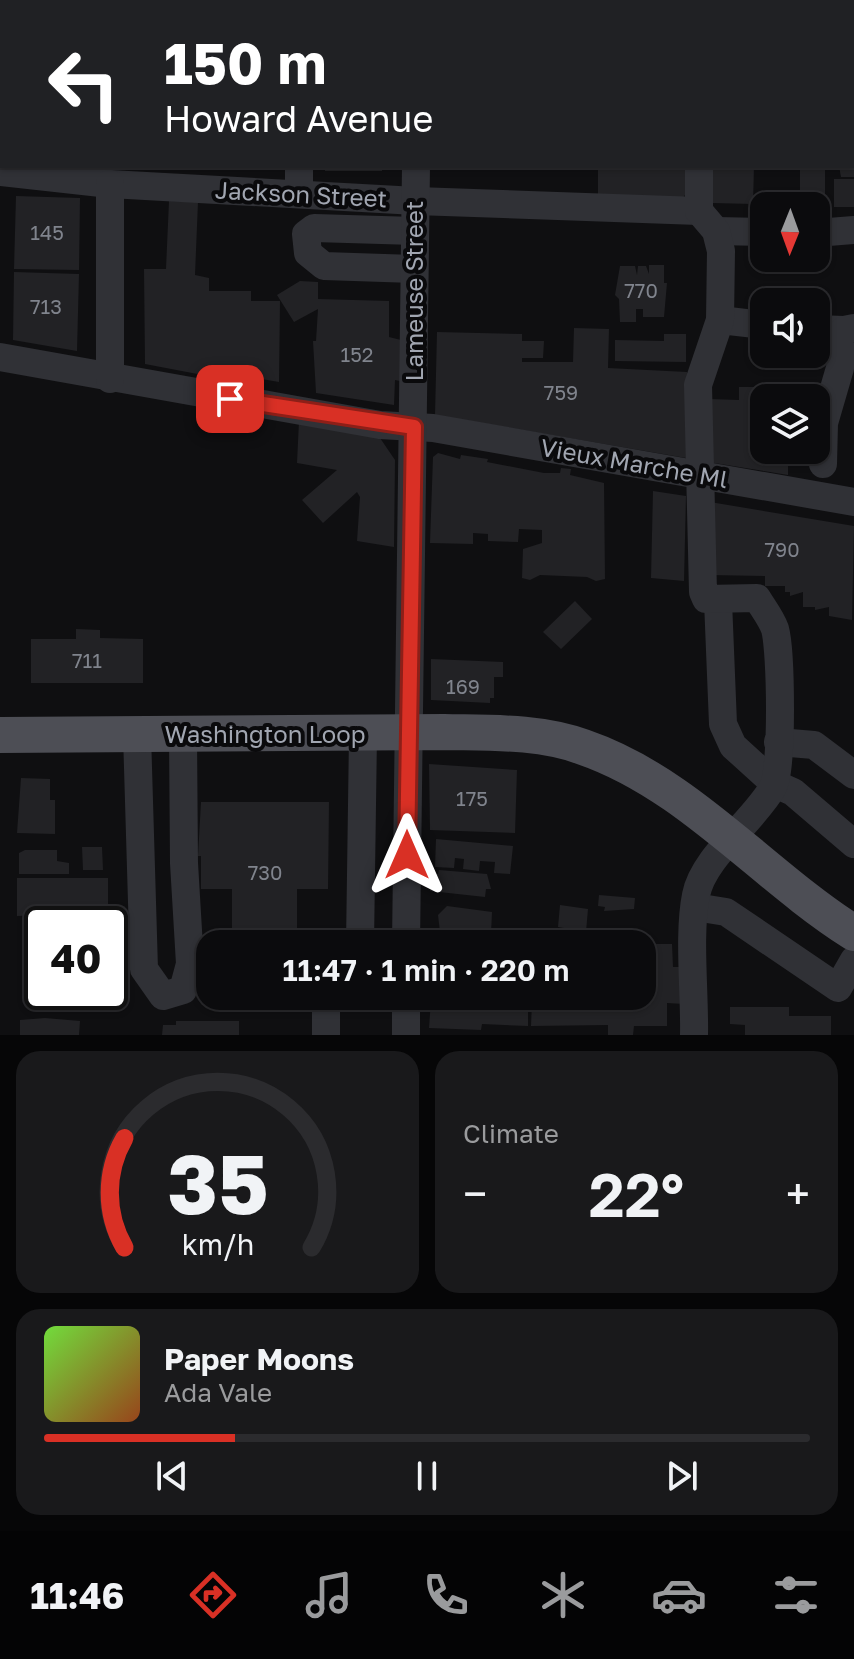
<!DOCTYPE html>
<meta charset="utf-8">
<style>
:root{--surface:#0b0b0d;--page:#19191b;--text:#f1f3f6;--muted:#9a9b9d;--line:#2b2b2e;--accent:#d93025}
body{margin:0;font-family:"Golos Text",sans-serif;background:var(--page);color:var(--text);height:100vh;display:flex;flex-direction:column;font-size:30px;white-space:nowrap}
*{box-sizing:border-box;margin:0}
p{font-size:26px;color:var(--muted)}
.icon{flex:none;width:44px;height:44px;fill:none;stroke:currentColor;stroke-width:2;stroke-linecap:round;stroke-linejoin:round}
.map{position:relative;height:1035px;overflow:hidden}
.side{display:flex;flex-direction:column;gap:16px;padding:16px;background:#060607;flex:1}
.side>*{flex:none}
.banner{position:absolute;left:0px;top:0px;width:854px;height:168px;box-shadow:0 2px 6px #0004,0 0 0 2px var(--line);background:#202124;color:#fff;overflow:hidden}
.needle{width:52px;rotate:181deg}
.controls{position:absolute;left:750px;top:192px;display:grid;gap:16px}
.controls a{display:grid;place-items:center;width:80px;height:80px;border-radius:16px;background:var(--surface);box-shadow:0 2px 6px #0004,0 0 0 2px var(--line);font-size:40px}
.speed{position:absolute;left:24px;top:906px;display:flex;gap:16px;font-size:40px;font-weight:700;text-align:center}
.speed>*{display:grid;place-content:center;width:104px;height:104px;border-radius:50%;background:var(--surface);box-shadow:0 2px 6px #0004,0 0 0 2px var(--line);line-height:1}
.speed .limit{border:4px solid #111;border-radius:12px;background:#fff;color:#111}
.pin{position:absolute;display:grid;place-items:center;width:68px;height:68px;color:#fff;margin:-34px;border-radius:16px;box-shadow:0 4px 12px #0006}
.me{position:absolute;width:88px;margin:-44px;rotate:0deg;stroke-linejoin:round;filter:drop-shadow(0 0 6px #0008)}
.turn{display:flex;align-items:center;gap:28px;height:168px;padding:0 32px;font-size:36px}
.turn .icon{width:104px;height:104px;stroke-width:2.5}
.turn b{display:block;font-size:56px;line-height:68px}
.big{font-size:60px;font-weight:600;line-height:1.1}
.side .tile{flex:1;display:flex;flex-direction:column;justify-content:center;gap:12px;min-width:0;padding:0 28px;border-radius:24px;background:var(--page)}
.side .dial{align-items:center;gap:0}
.dial svg{height:208px;overflow:visible;fill:none;stroke:var(--line);stroke-width:7;stroke-linecap:round;text-anchor:middle}
.dial text{fill:var(--text);stroke:none}
.song{display:flex;align-items:center;gap:24px}
.cover{width:96px;height:96px;border-radius:12px;background:linear-gradient(135deg,hsl(100 70% 55%),hsl(20 70% 35%))}
.played{height:8px;border-radius:4px;background:linear-gradient(90deg,var(--accent) 25%,var(--line) 25%)}
.keys{display:flex;justify-content:space-around;direction:ltr}
.heat{display:flex;justify-content:space-between;align-items:center;font-size:44px;direction:ltr}
.side .tiles{flex:1;display:grid;gap:16px;grid-template-columns:1fr 1fr}
.tile:last-child{grid-column:span 2}
.trip{position:absolute;left:196px;top:930px;width:460px;height:80px;border-radius:24px;background:var(--surface);box-shadow:0 2px 6px #0004,0 0 0 2px var(--line);font-weight:600;line-height:80px;text-align:center}
.tabs{display:flex;height:128px;justify-content:space-around;align-items:center;background:#040405;color:var(--muted)}
.tabs .icon{width:56px;height:56px}
.tabs .on{color:var(--accent)}
.tabs b{font-size:36px;color:var(--text)}
.map>svg:first-child{display:block}
.building{fill:#222225}
.lines{fill:none;stroke-linecap:round;stroke-linejoin:round}
.minor{stroke:#303136;stroke-width:28}
.major{stroke:#4d4e55;stroke-width:36}
.route-casing{stroke:#8d1f18;stroke-width:20}
.route{stroke:#d93025;stroke-width:14}
.labels{text-anchor:middle;stroke-width:8;stroke-linejoin:round;paint-order:stroke}
.number-label{font-size:20px;fill:#80848d}
.street-label{font-size:24px;fill:#a1a6b1;stroke:#0a0a0c}
</style>
<div class="map">
<svg width="854" height="1035" viewBox="0 0 854 1035">
<rect width="100%" height="100%" fill="#0f0f11"/>
<g class="building">
<rect x="325" y="166" width="57" height="5"/>
<polygon points="598,166 685,166 685,195 682,199 598,195"/>
<polygon points="713,166 754,166 753,204 712,203"/>
<polygon points="800,166 825,166 825,194 814,194 814,200 800,199"/>
<polygon points="839,166 854,166 854,177 841,177"/>
<rect x="834" y="179" width="20" height="28"/>
<polygon points="16,196 80,198 79,270 14,269"/>
<polygon points="169,201 198,202 195,275 209,278 209,291 251,291 251,301 280,301 279,382 209,370 208,376 145,364 144,269 166,269"/>
<polygon points="649,265 664,265 664,283 667,283 664,317 643,317 643,309 636,309 636,322 620,322 619,299 615,295 620,266 635,266 637,275 638,266 646,266 649,274"/>
<polygon points="14,272 79,274 77,351 13,340"/>
<polygon points="300,281 318,282 318,299 389,301 389,337 401,340 400,381 395,380 394,405 316,393 313,341 316,341 318,309 294,322 277,295"/>
<polygon points="574,328 609,329 608,368 687,372 686,458 435,415 437,332 522,334 522,341 544,341 543,358 522,358 522,362 573,362"/>
<polygon points="664,334 686,334 686,362 615,361 615,340 664,341"/>
<polygon points="739,387 767,387 764,450 788,450 788,475 708,462 709,399 739,400"/>
<polygon points="769,391 786,391 786,398 770,398"/>
<polygon points="299,421 380,438 395,460 394,547 357,541 360,497 357,492 323,523 302,500 337,470 297,463"/>
<polygon points="438,453 460,459 461,455 488,459 487,462 544,473 560,473 561,468 571,469 570,475 604,483 605,579 596,581 587,577 540,575 530,580 522,578 523,549 542,543 542,530 519,529 518,542 488,541 488,534 473,533 473,544 430,543 433,457"/>
<polygon points="653,491 686,496 684,581 651,578"/>
<polygon points="710,502 854,526 852,620 829,616 829,607 815,610 815,607 803,607 803,592 790,596 790,592 785,592 785,586 765,586 765,576 709,575"/>
<polygon points="575,601 592,619 561,649 543,632"/>
<polygon points="76,629 100,630 100,638 143,639 143,683 31,683 31,639 76,639"/>
<polygon points="431,659 503,662 503,677 494,677 494,698 490,698 490,703 431,700"/>
<polygon points="429,764 517,770 515,833 430,830"/>
<polygon points="21,778 50,779 50,800 55,800 55,834 17,833"/>
<polygon points="201,802 329,802 328,889 297,889 297,937 280,936 280,929 232,929 232,889 201,889 201,856 198,856"/>
<polygon points="436,839 513,846 510,874 494,873 495,862 480,861 479,871 463,869 464,859 455,858 454,868 435,867"/>
<polygon points="82,847 102,847 103,870 83,870"/>
<polygon points="25,850 57,850 57,861 69,863 69,874 19,874 19,853"/>
<polygon points="439,870 487,874 491,889 486,889 485,897 430,891 432,874 438,874"/>
<polygon points="17,878 108,878 108,913 98,913 98,917 86,917 86,914 17,916"/>
<polygon points="599,895 635,898 634,909 604,911 605,907 598,906"/>
<polygon points="560,905 588,909 586,932 558,927"/>
<polygon points="447,906 492,912 491,934 479,937 440,932 438,915"/>
<polygon points="582,936 614,936 614,940 648,940 647,944 672,944 673,967 684,967 684,1004 667,1003 667,1026 634,1026 633,1035 608,1035 608,1025 531,1026 532,1001 528,1001 528,1026 482,1024 481,1030 429,1028 431,1000 512,1003 512,996 642,996 642,944 572,944"/>
<polygon points="24,970 42,970 42,992 97,992 97,998 87,995 87,1000 23,999"/>
<polygon points="730,1007 789,1007 789,1016 831,1016 831,1035 745,1035 745,1025 730,1024"/>
<polygon points="45,1018 80,1021 79,1035 20,1035 20,1020"/>
<polygon points="176,1021 239,1021 239,1035 162,1035 163,1025 176,1025"/>
</g>
<g class="lines">
<g class="minor">
<polyline points="150,0 150,2"/>
<polyline points="415,2 415,0"/>
<polyline points="699,2 699,0"/>
<polyline points="0,23 2,12"/>
<polyline points="0,172 110,184 416,201 699,211"/>
<polyline points="299,194 299,166"/>
<polyline points="716,231 764,232"/>
<polyline points="816,233 854,230"/>
<polyline points="414,269 324,266 308,253 306,234 314,228 415,231"/>
<polyline points="720,320 764,325"/>
<polyline points="816,329 844,330"/>
<polyline points="0,357 380,425 433,428 854,502"/>
<polyline points="110,379 110,184"/>
<polyline points="823,464 824,423 840,368 844,330 854,328"/>
<polyline points="718,601 723,724 733,746 775,784 793,792 854,844"/>
<polyline points="137,734 144,969 163,996 183,990 190,964 184,863 183,736"/>
<polyline points="778,742 814,745 854,775"/>
<polyline points="695,907 726,912 838,988 854,960"/>
<polyline points="360,944 363,735"/>
<polyline points="406,944 416,166"/>
<polyline points="326,996 326,1035"/>
<polyline points="406,1035 406,996"/>
<path d="M694,1035C695,994 688,934 696,895C703,857 754,821 773,787C783,769 781,651 775,629C771,618 763,608 757,598L706,599L703,592L698,385L720,320L721,251L716,231L699,211V166"/>
</g>
<path class="major" d="M0,735L444,732C490,733 539,731 583,747C688,783 762,875 854,933"/>
</g>
<g class="lines">
<defs>
<polyline id="route" points="230,399 414,427 407,855"/>
</defs>
<use href="#route" class="route-casing"/>
<use href="#route" class="route"/>
</g>
<g class="labels">
<g class="number-label">
<text x="47" y="240">145</text>
<text x="641" y="298">770</text>
<text x="46" y="314">713</text>
<text x="357" y="362">152</text>
<text x="561" y="400">759</text>
<text x="782" y="557">790</text>
<text x="87" y="668">711</text>
<text x="463" y="694">169</text>
<text x="472" y="806">175</text>
<text x="265" y="880">730</text>
</g>
<g class="street-label">
<text transform="translate(301 195) rotate(3)" y="8">Jackson Street</text>
<text transform="translate(415 291) rotate(-90)" y="8">Lameuse Street</text>
<text transform="translate(634 464) rotate(10)" y="8">Vieux Marche Ml</text>
<text x="265" y="743">Washington Loop</text>
</g>
</g>
</svg>
<div class="controls">
<a><svg class="needle" viewBox="-14 -14 28 28"><path d="M0-13l5 13h-10z" fill="#e53935"/><path d="M0 13l5-13h-10z" fill="#9a9b9d"/></svg></a>
<a><svg class="icon" aria-label="sound" viewBox="0 0 24 24"><path d="M4 9h4l5-4v14l-5-4H4zM17 9q2 3 0 6"/></svg></a>
<a><svg class="icon" aria-label="layers" viewBox="0 0 24 24"><path d="M12 4l9 5-9 5-9-5zM3 14l9 5 9-5"/></svg></a>
</div>
<div class="speed"><div class="limit">40</div></div>
<div class="pin" style="left:230px;top:399px;background:#d93025"><svg class="icon" aria-label="arrive" viewBox="0 0 24 24"><path d="M6 21V4h12l-3 4 3 4H6"/></svg></div>
<svg class="me" style="left:407px;top:855px" viewBox="-20 -20 40 40"><path d="M0-17L14 15 0 8-14 15z" fill="#d93025" stroke="#fff" stroke-width="4"/></svg>
<div class="trip">11:47 · 1 min · 220 m</div>
<div class="banner">
<div class="turn"><svg class="icon" aria-label="left" viewBox="0 0 24 24"><path d="M17 20v-9H6M10 6l-5 5 5 5"/></svg><div><b>150 m</b>Howard Avenue</div></div>
</div>
</div>
<section class="side">
<div class="tiles">
<div class="tile dial"><svg viewBox="0 0 100 80">
<path d="M14 69A42 42 0 1 1 86 69"/>
<path d="M14 69A42 42 0 0 1 14 27" stroke="#d93025"/>
<text x="50" y="56" font-size="32" font-weight="700">35</text>
<text x="50" y="72" font-size="11">km/h</text>
</svg></div>
<div class="tile"><p>Climate</p>
<div class="heat"><a>−</a><b class="big">22°</b><a>+</a></div>
</div>
<div class="tile">
<div class="song"><i class="cover"></i><div><b>Paper Moons</b><p>Ada Vale</p></div></div>
<div class="played"></div>
<div class="keys"><svg class="icon" aria-label="previous" viewBox="0 0 24 24"><path d="M18 5L8 12l10 7zM5 5v14"/></svg><svg class="icon" aria-label="pause" viewBox="0 0 24 24"><path d="M8 5v14M16 5v14"/></svg><svg class="icon" aria-label="next" viewBox="0 0 24 24"><path d="M6 5l10 7-10 7zM19 5v14"/></svg></div>
</div>
</div>
</section>
<nav class="tabs">
<b>11:46</b>
<svg class="icon on" aria-label="directions" viewBox="0 0 24 24"><path d="M12 3l9 9-9 9-9-9zM9 14v-3h6M13 9l2 2-2 2"/></svg>
<svg class="icon" aria-label="music" viewBox="0 0 24 24"><path d="M9 18V5l10-2v13"/><circle cx="6" cy="18" r="3"/><circle cx="16" cy="16" r="3"/></svg>
<svg class="icon" aria-label="phone" viewBox="0 0 24 24"><path d="M5 4h4l2 5-3 2q2 4 5 5l2-3 5 2v4C11 20 4 13 5 4z"/></svg>
<svg class="icon" aria-label="climate" viewBox="0 0 24 24"><path d="M12 3v18M4 7l16 10M4 17L20 7"/></svg>
<svg class="icon" aria-label="car" viewBox="0 0 24 24"><path d="M5 17H2v-5l4-1 3-4h7l3 4 3 1v5h-3M9 17h6M6 11h13"/><circle cx="7" cy="17" r="2"/><circle cx="17" cy="17" r="2"/></svg>
<svg class="icon" aria-label="filters" viewBox="0 0 24 24"><path d="M4 7h16M4 17h16"/><circle cx="9" cy="7" r="2"/><circle cx="15" cy="17" r="2"/></svg>
</nav>
